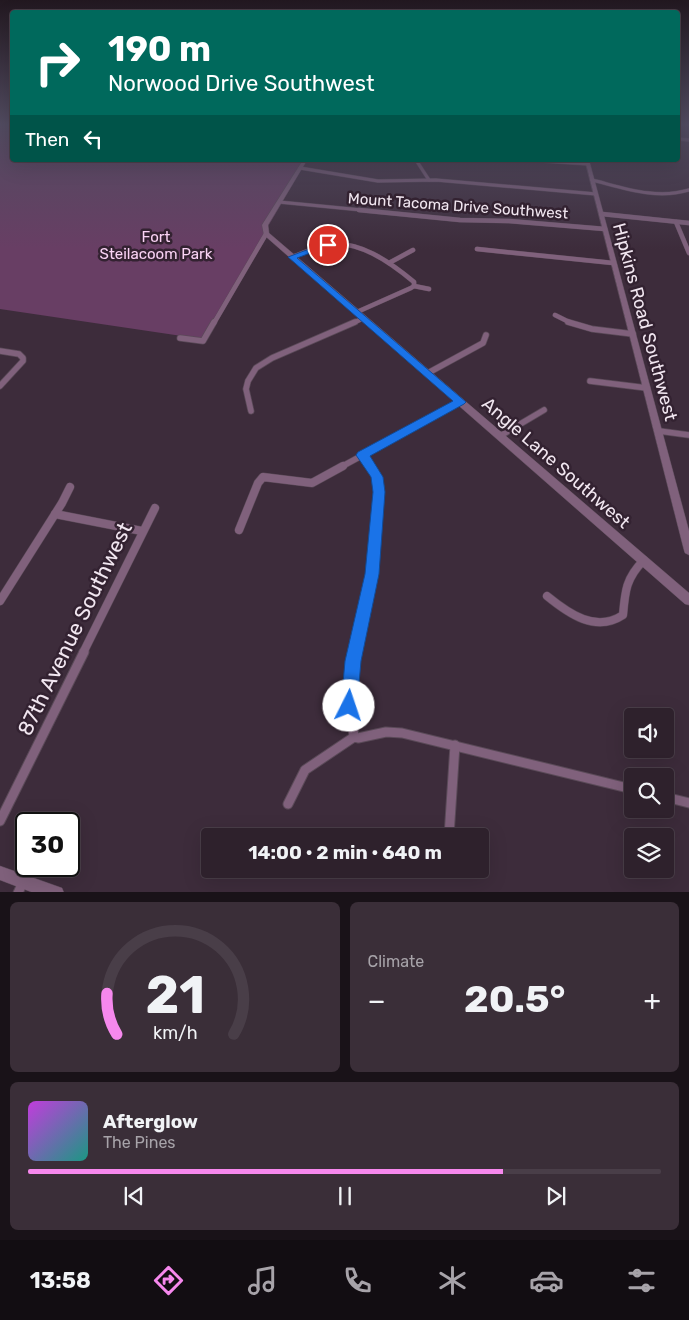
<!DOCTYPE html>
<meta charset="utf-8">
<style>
:root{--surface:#2e212c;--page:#3a2e38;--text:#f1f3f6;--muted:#a7a3a9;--line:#493e48;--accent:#f688ed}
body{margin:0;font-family:Rubik,sans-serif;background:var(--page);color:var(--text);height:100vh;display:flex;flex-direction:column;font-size:19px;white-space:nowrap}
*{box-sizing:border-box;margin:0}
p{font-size:16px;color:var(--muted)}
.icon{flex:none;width:28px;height:28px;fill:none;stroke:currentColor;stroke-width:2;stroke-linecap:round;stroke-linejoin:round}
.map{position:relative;height:892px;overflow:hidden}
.drawer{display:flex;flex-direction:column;gap:10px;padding:10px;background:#191218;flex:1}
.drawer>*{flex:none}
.guide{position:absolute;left:10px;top:10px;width:670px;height:152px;border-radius:5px;box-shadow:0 5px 20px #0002,0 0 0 1px var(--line);background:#00695c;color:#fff;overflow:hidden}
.tools{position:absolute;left:624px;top:708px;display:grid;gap:10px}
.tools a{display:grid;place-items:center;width:50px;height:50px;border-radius:5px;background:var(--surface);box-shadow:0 5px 20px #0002,0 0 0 1px var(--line);font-size:25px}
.speed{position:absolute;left:15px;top:812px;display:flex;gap:10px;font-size:25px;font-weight:700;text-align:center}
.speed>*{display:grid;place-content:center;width:65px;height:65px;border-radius:50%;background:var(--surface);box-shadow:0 5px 20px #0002,0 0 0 1px var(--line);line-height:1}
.speed .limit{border:2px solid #111;border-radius:8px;background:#fff;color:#111}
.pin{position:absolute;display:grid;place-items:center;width:42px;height:42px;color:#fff;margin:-21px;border:2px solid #fff;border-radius:50%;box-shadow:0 1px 5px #0007}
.me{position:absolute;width:55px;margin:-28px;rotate:4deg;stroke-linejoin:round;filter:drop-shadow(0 0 4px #0008)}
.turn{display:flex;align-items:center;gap:18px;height:105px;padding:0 15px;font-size:22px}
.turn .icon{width:65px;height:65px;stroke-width:2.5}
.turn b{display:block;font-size:35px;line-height:42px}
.then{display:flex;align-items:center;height:48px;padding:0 15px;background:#0003;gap:10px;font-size:19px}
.big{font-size:38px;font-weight:700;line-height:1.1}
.drawer .card{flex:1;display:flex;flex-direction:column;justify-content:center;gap:8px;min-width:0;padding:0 18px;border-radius:8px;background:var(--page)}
.drawer .dial{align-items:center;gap:0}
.dial svg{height:130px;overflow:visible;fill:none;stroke:var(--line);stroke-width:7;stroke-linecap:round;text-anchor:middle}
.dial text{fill:var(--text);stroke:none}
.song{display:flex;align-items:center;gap:15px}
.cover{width:60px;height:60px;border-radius:8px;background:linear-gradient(135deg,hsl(290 70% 55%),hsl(170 70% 35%))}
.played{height:5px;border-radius:2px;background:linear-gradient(90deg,var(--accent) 75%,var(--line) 75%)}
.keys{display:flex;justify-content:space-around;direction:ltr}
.heat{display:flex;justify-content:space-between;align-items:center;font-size:28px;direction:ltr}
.drawer .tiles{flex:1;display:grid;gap:10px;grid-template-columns:1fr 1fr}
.card:last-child{grid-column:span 2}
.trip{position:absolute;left:201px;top:828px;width:288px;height:50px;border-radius:5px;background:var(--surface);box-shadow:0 5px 20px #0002,0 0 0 1px var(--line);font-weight:700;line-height:50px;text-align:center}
.tab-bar{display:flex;height:80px;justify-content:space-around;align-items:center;background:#120d12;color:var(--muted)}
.tab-bar .icon{width:35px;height:35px}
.tab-bar .current{color:var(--accent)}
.tab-bar b{font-size:22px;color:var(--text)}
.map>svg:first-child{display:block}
.green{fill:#683e64}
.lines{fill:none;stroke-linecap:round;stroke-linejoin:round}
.minor-far4-casing{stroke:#5a4a58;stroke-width:4}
.minor-far3-casing{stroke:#5a4a58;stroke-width:5}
.minor-far2-casing{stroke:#5a4a58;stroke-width:7}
.minor-far1-casing{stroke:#5a4a58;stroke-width:9}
.minor-casing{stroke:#5a4a58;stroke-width:11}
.tertiary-casing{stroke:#5a4a58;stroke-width:1}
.minor-far4{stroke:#80617c;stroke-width:3}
.minor-far3{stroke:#80617c;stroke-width:4.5}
.minor-far2{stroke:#80617c;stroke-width:5.5}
.minor-far1{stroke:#80617c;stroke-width:8}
.minor{stroke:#80617c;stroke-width:9}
.tertiary{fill:#80617c;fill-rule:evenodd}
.route{fill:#1a73e8;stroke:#114b97}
.labels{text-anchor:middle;stroke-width:5;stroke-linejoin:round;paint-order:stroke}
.far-street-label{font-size:15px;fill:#f1e6f0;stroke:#332231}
.far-park-label{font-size:15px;fill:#fad3f5;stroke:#332231}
.street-label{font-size:18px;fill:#f1e6f0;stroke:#332231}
.near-street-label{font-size:21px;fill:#f1e6f0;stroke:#332231}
</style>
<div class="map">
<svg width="689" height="893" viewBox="0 0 689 893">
<rect width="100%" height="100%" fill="#3d2c3b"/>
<polygon class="green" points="0,124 12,124 12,160 307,160 202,339 0,309"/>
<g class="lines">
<defs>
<g id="minor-far4">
<polyline points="678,139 689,140"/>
<polyline points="416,160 429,180"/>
<polyline points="528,160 588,164"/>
<polyline points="300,168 378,181 436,180 596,194"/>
<path d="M592,180C624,188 656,200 689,190"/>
<polyline points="279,202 372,211"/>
</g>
<g id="minor-far3">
<polyline points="359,210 460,220 509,221 605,229"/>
<polyline points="602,214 689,223"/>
<polyline points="676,222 689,253"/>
<polyline points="477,249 613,263"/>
<path d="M292,257C303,253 314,248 326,245C358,239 390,262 414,282V286L411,288L357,312"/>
<polyline points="389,263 413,250"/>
<polyline points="414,286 429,289"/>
<polyline points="555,315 571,323"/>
<polyline points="214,323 266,234"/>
<polyline points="353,323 364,318"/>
</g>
<g id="minor-far2">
<polyline points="568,322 592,329 633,334"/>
<polyline points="180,338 203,341 214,322"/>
<polyline points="0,351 19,354 23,358 23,361 0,386"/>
<polyline points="428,373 483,343 486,335"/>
<polyline points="590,381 647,388"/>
<polyline points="251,411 246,389 248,381 256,368 272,358 355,322"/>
<polyline points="659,431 689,435"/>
<polyline points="500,436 544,410"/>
<polyline points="362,455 371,467"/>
<polyline points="341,467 460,402"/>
</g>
<g id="minor-far1">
<polyline points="55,514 142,531"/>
<polyline points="239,530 258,483 263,477 312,483 343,466"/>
<path d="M547,596C569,614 596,633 623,615C625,591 626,578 644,560"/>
<polyline points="0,601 62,503 70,487"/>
<polyline points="83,653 155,508"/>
<polyline points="356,653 369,590 379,498 378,480 370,466"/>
</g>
<g id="minor">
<polyline points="354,737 350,705 356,652"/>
<polyline points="665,797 689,803"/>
<polyline points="288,804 305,770 354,737 358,738 386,732 402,733 632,789"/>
<polyline points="0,821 84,652"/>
<polyline points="449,836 455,745"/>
<polyline points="18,893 23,882"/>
</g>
<g id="tertiary">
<polygon points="303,160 307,160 268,225 269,233 689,593 689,605 685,604 264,235 262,225"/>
<polygon points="585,160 589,160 689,531 689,555 685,553 684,550"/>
<polygon points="0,866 62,888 64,893 34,893 0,880"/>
</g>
</defs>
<use href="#minor-far4" class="minor-far4-casing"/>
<use href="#minor-far3" class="minor-far3-casing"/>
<use href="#minor-far2" class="minor-far2-casing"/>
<use href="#minor-far1" class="minor-far1-casing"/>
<use href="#minor" class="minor-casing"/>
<use href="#tertiary" class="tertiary-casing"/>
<use href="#minor-far4" class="minor-far4"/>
<use href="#minor-far3" class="minor-far3"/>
<use href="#minor-far2" class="minor-far2"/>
<use href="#minor-far1" class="minor-far1"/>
<use href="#minor" class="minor"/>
<use href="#tertiary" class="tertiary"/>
</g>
<linearGradient id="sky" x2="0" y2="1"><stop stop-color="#221820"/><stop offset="0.5" stop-color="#514b60"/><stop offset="1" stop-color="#514b60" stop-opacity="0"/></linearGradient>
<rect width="689" height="249" fill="url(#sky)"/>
<polygon class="route" points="325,243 332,245 297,258 466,402 464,404 370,456 383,477 385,492 379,574 361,661 357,706 354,712 349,714 343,712 341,706 345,661 365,574 373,492 371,477 356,455 358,452 453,401 288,257"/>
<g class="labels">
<g class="far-street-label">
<text transform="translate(458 206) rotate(4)" y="5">Mount Tacoma Drive Southwest</text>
</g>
<g class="far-park-label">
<text x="156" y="242">Fort<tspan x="156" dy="17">Steilacoom Park</tspan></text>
</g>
<g class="street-label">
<text transform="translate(645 322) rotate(75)" y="6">Hipkins Road Southwest</text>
<text transform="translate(556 463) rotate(41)" y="6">Angle Lane Southwest</text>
</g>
<g class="near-street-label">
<text transform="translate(75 629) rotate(-64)" y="7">87th Avenue Southwest</text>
</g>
</g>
</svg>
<div class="tools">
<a><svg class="icon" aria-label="sound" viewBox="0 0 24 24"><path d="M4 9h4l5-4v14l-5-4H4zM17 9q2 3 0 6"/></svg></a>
<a><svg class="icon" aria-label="search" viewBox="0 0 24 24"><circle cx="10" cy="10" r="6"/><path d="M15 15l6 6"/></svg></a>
<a><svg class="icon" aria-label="layers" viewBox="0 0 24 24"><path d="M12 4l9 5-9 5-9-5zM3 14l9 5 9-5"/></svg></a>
</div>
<div class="speed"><div class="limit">30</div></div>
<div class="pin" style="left:328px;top:245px;background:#d93025"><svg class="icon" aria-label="arrive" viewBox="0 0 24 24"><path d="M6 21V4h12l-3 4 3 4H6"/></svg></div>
<svg class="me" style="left:349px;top:706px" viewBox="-20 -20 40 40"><circle r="19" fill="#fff"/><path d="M0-13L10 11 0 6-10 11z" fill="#1a73e8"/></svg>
<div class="trip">14:00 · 2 min · 640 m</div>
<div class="guide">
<div class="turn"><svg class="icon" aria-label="right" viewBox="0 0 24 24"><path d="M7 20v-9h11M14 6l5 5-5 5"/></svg><div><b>190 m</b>Norwood Drive Southwest</div></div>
<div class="then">Then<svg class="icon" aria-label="left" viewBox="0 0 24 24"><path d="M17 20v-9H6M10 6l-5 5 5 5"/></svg></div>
</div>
</div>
<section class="drawer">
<div class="tiles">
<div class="card dial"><svg viewBox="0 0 100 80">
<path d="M14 69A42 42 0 1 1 86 69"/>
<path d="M14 69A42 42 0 0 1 8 44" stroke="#f688ed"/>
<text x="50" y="56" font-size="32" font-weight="700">21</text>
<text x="50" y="72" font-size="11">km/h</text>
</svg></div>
<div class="card"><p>Climate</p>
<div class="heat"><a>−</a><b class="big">20.5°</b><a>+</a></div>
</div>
<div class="card">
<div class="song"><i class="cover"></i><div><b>Afterglow</b><p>The Pines</p></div></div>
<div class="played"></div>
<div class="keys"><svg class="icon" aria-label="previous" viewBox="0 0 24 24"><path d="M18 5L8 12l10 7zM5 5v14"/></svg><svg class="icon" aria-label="pause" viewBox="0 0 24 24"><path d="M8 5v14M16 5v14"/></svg><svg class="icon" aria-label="next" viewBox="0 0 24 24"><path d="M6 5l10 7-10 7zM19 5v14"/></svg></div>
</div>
</div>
</section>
<nav class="tab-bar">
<b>13:58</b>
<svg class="icon current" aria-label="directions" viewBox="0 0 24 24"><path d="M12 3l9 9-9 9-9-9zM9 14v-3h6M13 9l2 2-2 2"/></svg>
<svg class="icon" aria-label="music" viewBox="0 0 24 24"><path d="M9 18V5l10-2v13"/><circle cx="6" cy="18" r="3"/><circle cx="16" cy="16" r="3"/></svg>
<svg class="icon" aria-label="phone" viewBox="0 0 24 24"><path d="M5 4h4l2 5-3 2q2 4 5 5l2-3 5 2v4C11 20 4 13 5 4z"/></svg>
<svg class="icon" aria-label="climate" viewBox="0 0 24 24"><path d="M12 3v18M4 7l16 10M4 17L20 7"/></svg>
<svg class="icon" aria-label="car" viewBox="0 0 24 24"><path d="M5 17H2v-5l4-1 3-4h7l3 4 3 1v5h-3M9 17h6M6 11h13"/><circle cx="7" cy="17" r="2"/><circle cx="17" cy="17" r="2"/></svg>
<svg class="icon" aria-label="filters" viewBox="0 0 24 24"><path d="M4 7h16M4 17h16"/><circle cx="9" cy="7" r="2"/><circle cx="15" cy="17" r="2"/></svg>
</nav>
